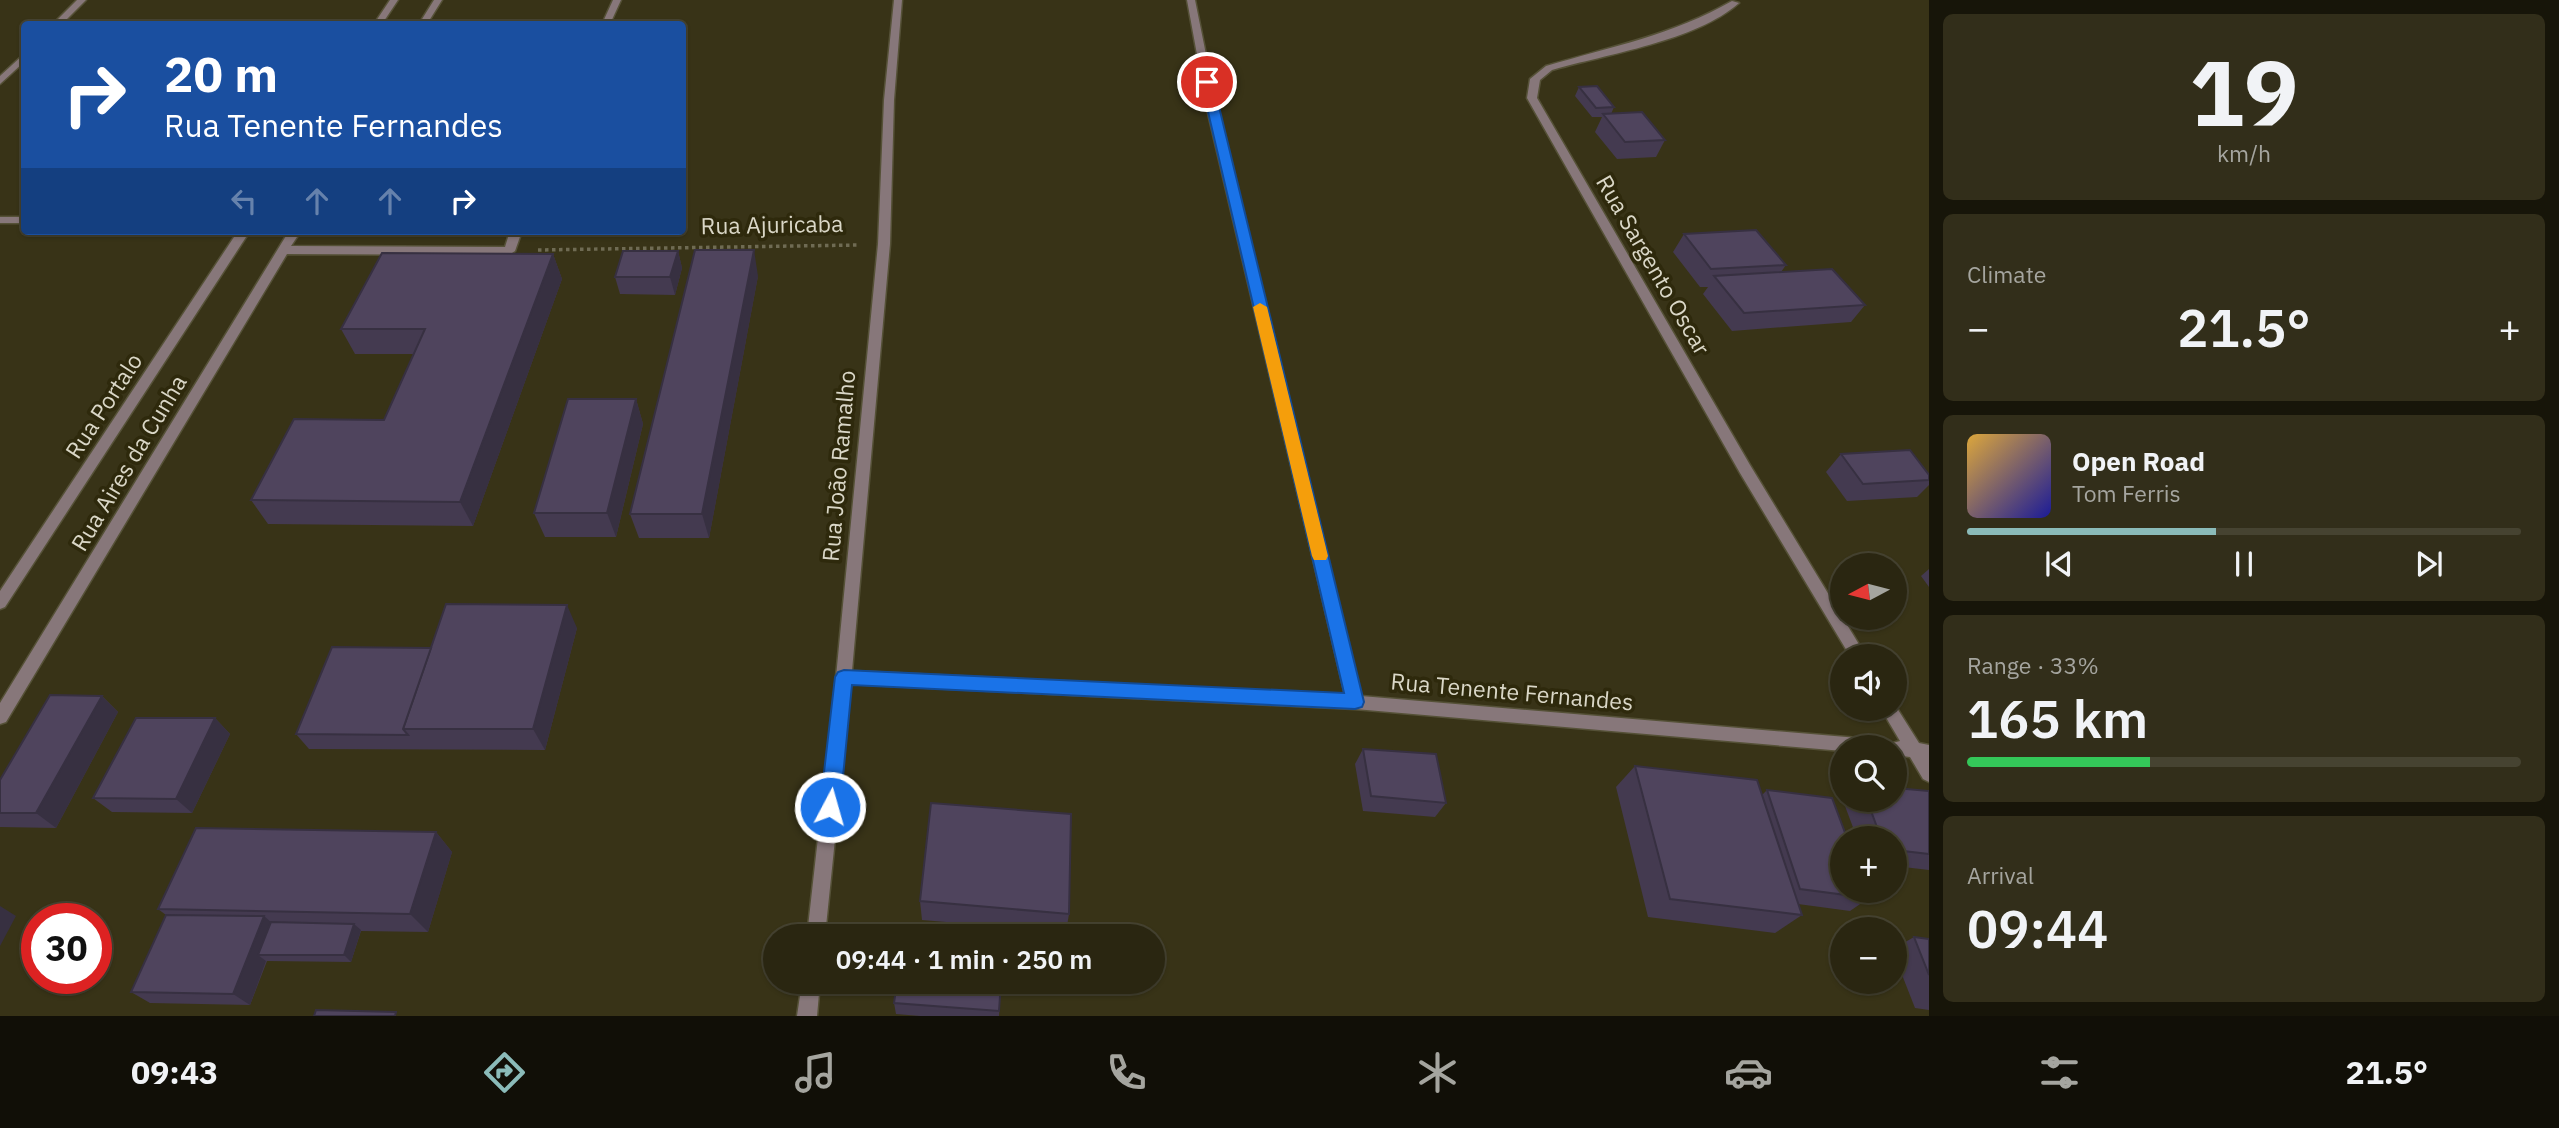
<!DOCTYPE html>
<meta charset="utf-8">
<style>
:root{--surface:#2a2611;--page:#322e1a;--text:#f1f3f6;--muted:#a5a59f;--line:#464331;--accent:#8bbbb9}
body{margin:0;font-family:"IBM Plex Sans",sans-serif;background:var(--page);color:var(--text);height:100vh;display:flex;flex-direction:column;font-size:26px;white-space:nowrap}
*{box-sizing:border-box;margin:0}
p{font-size:23px;color:var(--muted)}
.icon{flex:none;width:38px;height:38px;fill:none;stroke:currentColor;stroke-width:2;stroke-linecap:round;stroke-linejoin:round}
.map{position:relative;flex:1;overflow:hidden}
.panel{display:flex;flex-direction:column;gap:14px;padding:14px;background:#171509;width:630px}
.panel>*{flex:none}
.guide{position:absolute;left:21px;top:21px;width:665px;height:214px;border-radius:7px;box-shadow:0 2px 5px #0004,0 0 0 2px var(--line);background:#1a4fa0;color:#fff;overflow:hidden}
.needle{width:46px;rotate:263deg}
.buttons{position:absolute;left:1830px;top:553px;display:grid;gap:14px}
.buttons a{display:grid;place-items:center;width:77px;height:77px;border-radius:50%;background:var(--surface);box-shadow:0 2px 5px #0004,0 0 0 2px var(--line);font-size:35px}
.speed{position:absolute;left:21px;top:903px;display:flex;gap:14px;font-size:35px;font-weight:700;text-align:center}
.speed>*{display:grid;place-content:center;width:91px;height:91px;border-radius:50%;background:var(--surface);box-shadow:0 2px 5px #0004,0 0 0 2px var(--line);line-height:1}
.speed .limit{border:10px solid #d22;background:#fff;color:#111}
.pin{position:absolute;display:grid;place-items:center;width:60px;height:60px;color:#fff;margin:-30px;border:4px solid #fff;border-radius:50%;box-shadow:0 2px 7px #0007}
.me{position:absolute;width:77px;margin:-38px;rotate:6deg;stroke-linejoin:round;filter:drop-shadow(0 0 5px #0008)}
.turn{display:flex;align-items:center;gap:24px;height:147px;padding:0 28px;font-size:32px}
.turn .icon{width:91px;height:91px;stroke-width:2.5}
.turn b{display:block;font-size:49px;line-height:60px}
.lanes{display:flex;align-items:center;height:66px;padding:0 28px;background:#0003;justify-content:center;gap:35px;direction:ltr}
.lanes .off{opacity:.35}
.big{font-size:52px;font-weight:600;line-height:1.1}
.panel .tile{flex:1;display:flex;flex-direction:column;justify-content:center;gap:10px;min-width:0;padding:0 24px;border-radius:10px;background:var(--page)}
.panel .dial{align-items:center;gap:0}
.dial b{font-size:91px;line-height:1}
.song{display:flex;align-items:center;gap:21px}
.cover{width:84px;height:84px;border-radius:10px;background:linear-gradient(135deg,hsl(40 70% 55%),hsl(240 70% 35%))}
.played{height:7px;border-radius:4px;background:linear-gradient(90deg,var(--accent) 45%,var(--line) 45%)}
.keys{display:flex;justify-content:space-around;direction:ltr}
.heat{display:flex;justify-content:space-between;align-items:center;font-size:38px;direction:ltr}
.charge{height:10px;border-radius:5px;background:linear-gradient(90deg,#34c759 33%,var(--line) 0)}
.trip{position:absolute;left:763px;top:924px;width:402px;height:70px;border-radius:35px;background:var(--surface);box-shadow:0 2px 5px #0004,0 0 0 2px var(--line);font-weight:600;line-height:70px;text-align:center}
.dock{display:flex;height:112px;justify-content:space-around;align-items:center;background:#110f07;color:var(--muted)}
.dock .icon{width:49px;height:49px}
.dock .current{color:var(--accent)}
.dock b{font-size:32px;color:var(--text)}
main{display:flex;flex:1;min-height:0}
.map>svg:first-child{display:block}
.lines{fill:none;stroke-linecap:round;stroke-linejoin:round}
.minor-casing{stroke:#555137;stroke-width:3}
.path{stroke:#6f6b53;stroke-width:3.5;stroke-dasharray:3.5 3.5;stroke-linecap:butt}
.minor{fill:#87777a;fill-rule:evenodd}
.wall{fill:#443a50}
.shaded-wall{fill:#373041}
.building{fill:#4f445d;stroke:#373041;stroke-width:2}
.route{fill:#1a73e8;stroke:#114b97;stroke-width:2}
.slow{fill:#f59e0b}
.labels{text-anchor:middle;stroke-width:7;stroke-linejoin:round;paint-order:stroke}
.street-label{font-size:23px;fill:#dad7c7;stroke:#2e290c}
</style>
<main>
<div class="map">
<svg width="1929" height="1016" viewBox="0 0 1929 1016">
<rect width="100%" height="100%" fill="#383317"/>
<g class="lines">
<defs>
<g id="minor">
<polygon points="77,0 86,0 62,24 53,24"/>
<polygon points="390,0 398,0 382,24 374,24"/>
<polygon points="434,0 442,0 427,24 419,24"/>
<polygon points="613,0 621,0 610,24 602,24"/>
<polygon points="894,0 902,0 894,100 890,244 852,671 1345,695 1207,109 1187,0 1195,0 1217,109 1361,696 1882,740 1889,744 1900,741 1881,709 1895,709 1895,705 1919,743 1929,745 1929,782 1923,779 1910,757 1895,755 1895,747 1843,747 1843,751 1355,709 851,684 825,936 807,936 836,677 878,244 884,100"/>
<path d="M1732,1L1739,3C1696,41 1607,54 1552,70L1540,80L1537,98L1750,465L1866,656H1850L1740,473L1527,98L1530,79L1546,66C1610,47 1673,35 1732,1Z"/>
<polygon points="24,54 24,62 0,84 0,76"/>
<rect x="0" y="217" width="24" height="6"/>
<polygon points="238,231 250,231 5,607 0,609 0,591"/>
<polygon points="289,231 301,231 291,246 505,247 510,231 522,231 515,251 509,255 287,254 6,722 0,724 0,703"/>
<polygon points="802,982 820,982 817,1016 797,1016"/>
</g>
</defs>
<use href="#minor" class="minor-casing"/>
<polyline class="path" points="538,250 858,245"/>
<use href="#minor" class="minor"/>
</g>
<g class="wall">
<polygon points="1579,87 1614,107 1611,114 1665,140 1656,157 1617,159 1595,132 1602,117 1592,117 1575,96"/>
<polygon points="1684,234 1786,265 1781,272 1865,305 1851,322 1732,331 1703,294 1708,287 1700,287 1673,252"/>
<polygon points="678,251 682,268 675,295 620,294 615,277"/>
<polygon points="553,254 562,279 473,526 268,524 251,500 384,420 414,354 355,354 341,329"/>
<polygon points="758,276 709,538 639,538 630,514"/>
<polygon points="636,399 643,424 616,537 545,537 534,513"/>
<polygon points="1841,454 1929,475 1929,485 1917,497 1847,501 1826,472"/>
<polygon points="1929,569 1929,587 1921,576"/>
<polygon points="577,628 545,750 309,749 296,734 431,648"/>
<polygon points="102,696 118,712 56,828 0,827 0,780"/>
<polygon points="215,718 230,734 192,813 112,812 93,798"/>
<polygon points="1363,749 1446,803 1435,817 1363,811 1355,764"/>
<polygon points="1635,766 1762,795 1767,790 1869,898 1850,911 1798,904 1802,915 1775,933 1648,917 1616,787"/>
<polygon points="1929,791 1929,870 1895,866 1895,838 1857,838 1842,798 1843,800 1895,800"/>
<polygon points="436,832 452,852 428,932 361,931 351,962 267,961 250,1005 150,1003 131,992 166,915 158,909"/>
<polygon points="920,901 1069,914 1066,932 922,920"/>
<polygon points="1914,937 1929,939 1929,1010 1915,1008 1895,957 1895,948"/>
<polygon points="1001,982 999,1016 920,1016 896,1014 894,1003"/>
</g>
<g class="shaded-wall">
<polygon points="754,250 758,276 709,538 702,514"/>
<polygon points="678,251 682,268 675,295 670,277"/>
<polygon points="553,254 562,279 473,526 460,502"/>
<polygon points="636,399 643,424 616,537 607,513"/>
<polygon points="567,605 577,628 545,750 533,729"/>
<polygon points="102,696 118,712 56,828 36,813"/>
<polygon points="215,718 230,734 192,813 176,799"/>
<polygon points="436,832 452,852 428,932 410,914"/>
<polygon points="0,906 16,916 0,946"/>
<polygon points="264,916 279,929 258,955 266,961 250,1005 233,994"/>
<polygon points="354,924 361,930 351,962 344,955"/>
</g>
<g class="building">
<polygon points="1597,86 1614,107 1596,108 1579,87"/>
<polygon points="1642,112 1665,140 1625,142 1603,114"/>
<polygon points="1756,230 1786,265 1711,269 1684,234"/>
<polygon points="695,250 754,250 702,514 630,514"/>
<polygon points="623,251 678,251 670,277 615,277"/>
<polygon points="382,253 553,254 460,502 251,500 294,419 384,420 425,329 341,329"/>
<polygon points="1832,269 1865,305 1744,313 1714,276"/>
<polygon points="568,399 636,399 607,513 534,513"/>
<polygon points="1910,450 1929,475 1929,480 1863,484 1841,454"/>
<polygon points="446,604 567,605 533,729 403,729"/>
<polygon points="332,647 431,648 403,729 408,735 296,734"/>
<polygon points="50,695 102,696 36,813 0,813 0,780"/>
<polygon points="136,718 215,718 176,799 93,798"/>
<polygon points="1363,749 1436,754 1446,803 1371,796"/>
<polygon points="1635,766 1757,780 1802,915 1670,899"/>
<polygon points="1895,788 1929,791 1929,854 1895,850 1895,838 1881,838 1867,800 1895,800"/>
<polygon points="1767,790 1832,798 1847,838 1843,838 1843,891 1867,891 1869,898 1800,889"/>
<polygon points="931,803 1071,814 1069,914 920,901"/>
<polygon points="196,828 436,832 410,914 158,909"/>
<polygon points="166,915 264,916 233,994 131,992"/>
<polygon points="271,922 354,924 344,955 258,955"/>
<polygon points="903,931 960,936 902,936"/>
<polygon points="1914,937 1929,939 1929,975"/>
<polygon points="897,982 1001,982 999,1011 894,1003"/>
<polygon points="316,1010 396,1012 395,1016 314,1016"/>
</g>
<polygon class="route" points="1203,79 1213,82 1364,702 1362,707 1355,709 852,685 840,807 837,813 830,816 823,813 820,807 835,677 838,672 844,670 1344,693 1201,82"/>
<polygon class="slow" points="1260,303 1267,307 1328,556 1326,560 1314,560 1312,556 1253,307"/>
<g class="labels">
<g class="street-label">
<text transform="translate(772 225) rotate(-1)" y="8">Rua Ajuricaba</text>
<text transform="translate(1653 265) rotate(60)" y="8">Rua Sargento Oscar</text>
<text transform="translate(104 406) rotate(-57)" y="8">Rua Portalo</text>
<text transform="translate(129 463) rotate(-59)" y="8">Rua Aires da Cunha</text>
<text transform="translate(839 466) rotate(-85)" y="8">Rua João Ramalho</text>
<text transform="translate(1512 692) rotate(5)" y="8">Rua Tenente Fernandes</text>
</g>
</g>
</svg>
<div class="buttons">
<a><svg class="needle" viewBox="-14 -14 28 28"><path d="M0-13l5 13h-10z" fill="#e53935"/><path d="M0 13l5-13h-10z" fill="#a5a59f"/></svg></a>
<a><svg class="icon" aria-label="sound" viewBox="0 0 24 24"><path d="M4 9h4l5-4v14l-5-4H4zM17 9q2 3 0 6"/></svg></a>
<a><svg class="icon" aria-label="search" viewBox="0 0 24 24"><circle cx="10" cy="10" r="6"/><path d="M15 15l6 6"/></svg></a>
<a>+</a>
<a>−</a>
</div>
<div class="speed"><div class="limit">30</div></div>
<div class="pin" style="left:1207px;top:82px;background:#d93025"><svg class="icon" aria-label="arrive" viewBox="0 0 24 24"><path d="M6 21V4h12l-3 4 3 4H6"/></svg></div>
<svg class="me" style="left:830px;top:807px" viewBox="-20 -20 40 40"><circle r="17" fill="#1a73e8" stroke="#fff" stroke-width="3"/><path d="M0-11L8 9 0 5-8 9z" fill="#fff"/></svg>
<div class="trip">09:44 · 1 min · 250 m</div>
<div class="guide">
<div class="turn"><svg class="icon" aria-label="right" viewBox="0 0 24 24"><path d="M7 20v-9h11M14 6l5 5-5 5"/></svg><div><b>20 m</b>Rua Tenente Fernandes</div></div>
<div class="lanes"><svg class="icon off" aria-label="left" viewBox="0 0 24 24"><path d="M17 20v-9H6M10 6l-5 5 5 5"/></svg><svg class="icon off" aria-label="ahead" viewBox="0 0 24 24"><path d="M12 20V5M6 11l6-6 6 6"/></svg><svg class="icon off" aria-label="ahead" viewBox="0 0 24 24"><path d="M12 20V5M6 11l6-6 6 6"/></svg><svg class="icon" aria-label="right" viewBox="0 0 24 24"><path d="M7 20v-9h11M14 6l5 5-5 5"/></svg></div>
</div>
</div>
<section class="panel">
<div class="tile dial"><b>19</b><p>km/h</p></div>
<div class="tile"><p>Climate</p>
<div class="heat"><a>−</a><b class="big">21.5°</b><a>+</a></div>
</div>
<div class="tile">
<div class="song"><i class="cover"></i><div><b>Open Road</b><p>Tom Ferris</p></div></div>
<div class="played"></div>
<div class="keys"><svg class="icon" aria-label="previous" viewBox="0 0 24 24"><path d="M18 5L8 12l10 7zM5 5v14"/></svg><svg class="icon" aria-label="pause" viewBox="0 0 24 24"><path d="M8 5v14M16 5v14"/></svg><svg class="icon" aria-label="next" viewBox="0 0 24 24"><path d="M6 5l10 7-10 7zM19 5v14"/></svg></div>
</div>
<div class="tile"><p>Range · 33%</p><b class="big">165 km</b><div class="charge"></div></div>
<div class="tile"><p>Arrival</p><b class="big">09:44</b></div>
</section>
</main>
<nav class="dock">
<b>09:43</b>
<svg class="icon current" aria-label="directions" viewBox="0 0 24 24"><path d="M12 3l9 9-9 9-9-9zM9 14v-3h6M13 9l2 2-2 2"/></svg>
<svg class="icon" aria-label="music" viewBox="0 0 24 24"><path d="M9 18V5l10-2v13"/><circle cx="6" cy="18" r="3"/><circle cx="16" cy="16" r="3"/></svg>
<svg class="icon" aria-label="phone" viewBox="0 0 24 24"><path d="M5 4h4l2 5-3 2q2 4 5 5l2-3 5 2v4C11 20 4 13 5 4z"/></svg>
<svg class="icon" aria-label="climate" viewBox="0 0 24 24"><path d="M12 3v18M4 7l16 10M4 17L20 7"/></svg>
<svg class="icon" aria-label="car" viewBox="0 0 24 24"><path d="M5 17H2v-5l4-1 3-4h7l3 4 3 1v5h-3M9 17h6M6 11h13"/><circle cx="7" cy="17" r="2"/><circle cx="17" cy="17" r="2"/></svg>
<svg class="icon" aria-label="filters" viewBox="0 0 24 24"><path d="M4 7h16M4 17h16"/><circle cx="9" cy="7" r="2"/><circle cx="15" cy="17" r="2"/></svg>
<b>21.5°</b>
</nav>
